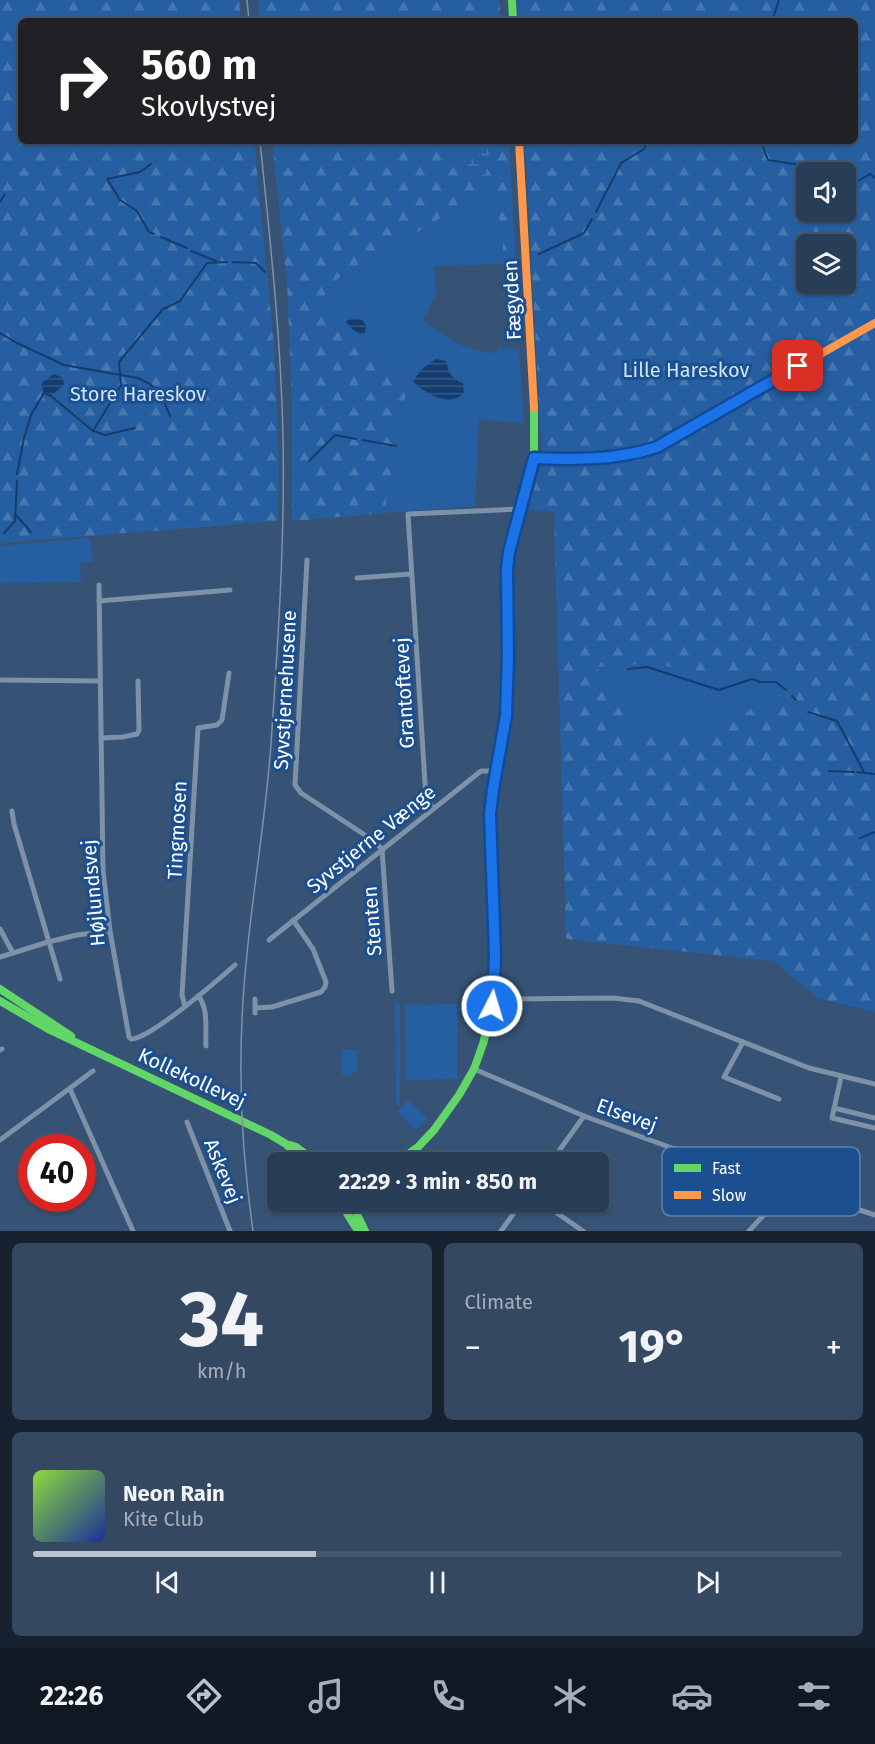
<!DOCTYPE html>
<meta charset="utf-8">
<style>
:root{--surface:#283e57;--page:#344961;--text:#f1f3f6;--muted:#a5aeba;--line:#44576d;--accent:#b9c2ce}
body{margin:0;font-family:"Fira Sans",sans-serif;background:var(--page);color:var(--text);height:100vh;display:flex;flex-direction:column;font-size:22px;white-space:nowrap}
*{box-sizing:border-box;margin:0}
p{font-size:20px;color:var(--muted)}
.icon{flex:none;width:33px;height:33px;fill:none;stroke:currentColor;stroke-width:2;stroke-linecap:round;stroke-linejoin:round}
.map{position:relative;height:1231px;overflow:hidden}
.drawer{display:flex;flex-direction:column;gap:12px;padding:12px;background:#162230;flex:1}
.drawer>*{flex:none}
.guide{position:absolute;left:18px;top:18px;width:840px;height:126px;border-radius:9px;box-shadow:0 2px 4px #0004,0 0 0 2px var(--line);background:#202124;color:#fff;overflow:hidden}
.controls{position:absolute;left:796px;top:162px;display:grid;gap:12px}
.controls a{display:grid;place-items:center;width:60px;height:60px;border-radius:9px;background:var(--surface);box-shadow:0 2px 4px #0004,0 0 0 2px var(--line);font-size:30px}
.speed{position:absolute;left:18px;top:1134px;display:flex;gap:12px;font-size:30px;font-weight:700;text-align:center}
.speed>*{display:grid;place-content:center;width:78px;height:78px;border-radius:50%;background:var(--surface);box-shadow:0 2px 4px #0004,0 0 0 2px var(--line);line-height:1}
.speed .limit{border:9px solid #d22;background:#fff;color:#111}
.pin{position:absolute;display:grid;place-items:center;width:51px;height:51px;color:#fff;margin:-26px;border-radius:12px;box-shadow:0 3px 9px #0006}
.me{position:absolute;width:66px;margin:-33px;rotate:5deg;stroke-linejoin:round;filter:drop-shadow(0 0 4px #0008)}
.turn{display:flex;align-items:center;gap:21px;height:126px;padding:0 24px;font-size:27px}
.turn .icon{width:78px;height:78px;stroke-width:2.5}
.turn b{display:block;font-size:42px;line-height:51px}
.big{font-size:45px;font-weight:700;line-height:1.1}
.drawer .widget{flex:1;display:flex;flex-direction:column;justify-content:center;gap:9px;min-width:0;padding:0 21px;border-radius:9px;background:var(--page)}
.drawer .dial{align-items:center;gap:0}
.dial b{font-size:78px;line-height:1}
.song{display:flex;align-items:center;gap:18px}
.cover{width:72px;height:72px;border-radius:9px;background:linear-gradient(135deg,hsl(90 70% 55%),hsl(230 70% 35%))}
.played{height:6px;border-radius:3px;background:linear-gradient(90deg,var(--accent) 35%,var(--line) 35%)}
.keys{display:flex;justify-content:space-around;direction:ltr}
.heat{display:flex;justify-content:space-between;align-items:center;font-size:33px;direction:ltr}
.drawer .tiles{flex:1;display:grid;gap:12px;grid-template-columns:1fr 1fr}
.widget:last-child{grid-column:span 2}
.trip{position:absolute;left:267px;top:1152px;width:342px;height:60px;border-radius:9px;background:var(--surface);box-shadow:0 2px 4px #0004,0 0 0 2px var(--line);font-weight:700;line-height:60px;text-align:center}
.tab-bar{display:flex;height:96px;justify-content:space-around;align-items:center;background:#101923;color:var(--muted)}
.tab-bar .icon{width:42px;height:42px}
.tab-bar .on{color:var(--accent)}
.tab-bar b{font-size:27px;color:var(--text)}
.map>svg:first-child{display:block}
.green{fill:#265fa1}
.forest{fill:url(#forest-firs);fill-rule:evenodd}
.wetland{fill:url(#wetland-marsh)}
.water{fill:url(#water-rules)}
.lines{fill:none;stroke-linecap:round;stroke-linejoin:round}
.stream{stroke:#153c6e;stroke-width:2}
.street{stroke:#7d92a8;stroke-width:5}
.fast{stroke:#63d668;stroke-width:8}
.slow{stroke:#ff974d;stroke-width:8}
.tram{stroke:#7e92a7;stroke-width:1.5}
.route-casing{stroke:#114b97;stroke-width:15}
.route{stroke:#1a73e8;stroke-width:10}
.labels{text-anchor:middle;stroke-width:6;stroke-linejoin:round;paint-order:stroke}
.street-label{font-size:20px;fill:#fff;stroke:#1b4f8f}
.park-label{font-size:20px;fill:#cfe3fa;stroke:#1b4f8f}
.key{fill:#1b4f8f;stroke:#5f84b1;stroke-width:1.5}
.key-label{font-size:16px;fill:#fff}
</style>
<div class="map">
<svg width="875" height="1231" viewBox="0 0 875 1231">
<defs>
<pattern id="forest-firs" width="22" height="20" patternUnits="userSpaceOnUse" patternTransform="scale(1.5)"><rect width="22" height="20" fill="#265fa1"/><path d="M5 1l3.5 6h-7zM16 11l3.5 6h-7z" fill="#4777af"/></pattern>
<pattern id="wetland-marsh" width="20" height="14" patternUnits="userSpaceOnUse" patternTransform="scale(1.5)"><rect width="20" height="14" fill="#265fa1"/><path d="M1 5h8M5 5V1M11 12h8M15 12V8" fill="none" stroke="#4777af"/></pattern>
<pattern id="water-rules" width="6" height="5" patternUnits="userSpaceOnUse" patternTransform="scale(1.5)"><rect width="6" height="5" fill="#153c6e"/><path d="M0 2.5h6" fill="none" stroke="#385984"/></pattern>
</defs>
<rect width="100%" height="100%" fill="#365274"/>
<g class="green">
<path d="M468,197H486L495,200L503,235V264L434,266L436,294L423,320C451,340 461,350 496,353L498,347L519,349L524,423L479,419L475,506L384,513L406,394L316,307L335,281L348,271L382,254L440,218Z"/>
<polygon points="90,538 93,561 80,563 81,582 0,583 0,546"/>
<polygon points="660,663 690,676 764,672 796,667 779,714 751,709 726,727 704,737 663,734 626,736 624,729 627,725 626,711 621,698 613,700 605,687 597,667"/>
<polygon points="395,1003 400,1003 400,1105 396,1105"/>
<polygon points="457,1004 457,1079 406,1080 405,1005"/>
<polygon points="342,1050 357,1050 358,1069 351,1075 342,1075"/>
<polygon points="408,1100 427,1119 416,1131 397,1111"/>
</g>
<g class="forest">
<polygon points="0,0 239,0 241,21 21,21 21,141 254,141 274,346 279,463 278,521 0,543"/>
<polygon points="258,0 499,0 501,21 260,21"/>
<path d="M517,0H875V1012L818,998L773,961L566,939L554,512L528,510L542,462L525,141H855V21H518ZM807,172H846V212H807ZM807,244H846V284H807ZM660,663L690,676L764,672L796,668L779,713L751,709L726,727L704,737L663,734L626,736L624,729L627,725L626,711L621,698L613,700L605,687L597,667Z"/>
<polygon points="272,141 509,141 516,261 503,264 503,235 495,201 486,197 468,197 440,218 382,254 348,271 335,281 316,307 406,394 384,513 292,521 292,406 287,283"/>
</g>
<polygon class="wetland" points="476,141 485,144 490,155 485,177 481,180 476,179 465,160 467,150"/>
<g class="water">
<polygon points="356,318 362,320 366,325 365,333 361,335 352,329 346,322 349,319"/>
<path d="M436,359L446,361C449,373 451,379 463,383L464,393C450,408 424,394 413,381L422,369Z"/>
<polygon points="54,374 63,378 64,385 51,396 44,393 41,385 44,381"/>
</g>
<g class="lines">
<g class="stream">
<polyline points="772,21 779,0"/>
<polyline points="763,141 762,144 768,160 800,165 803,171 797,193 804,206 807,206"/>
<polyline points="151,164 140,172 107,179 120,200 137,211 149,232 154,234"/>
<polyline points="853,184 870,174 875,178"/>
<polyline points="846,189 849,187"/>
<polyline points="0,202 5,194"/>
<polyline points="596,212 621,163 644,149 648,141"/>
<polyline points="161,237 187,248"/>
<polyline points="191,251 216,261"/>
<polyline points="539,254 584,233 592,219"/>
<polyline points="233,262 256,263 265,272"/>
<polyline points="0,333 17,343 64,365 138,378 150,384 162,397 170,416"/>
<polyline points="93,431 105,435 135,428"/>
<polyline points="362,440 396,446"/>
<polyline points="309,461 335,435 356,439"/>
<polyline points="17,474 24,438 31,415 44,393 51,396 93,431 121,385 119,362 163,309 180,301 207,263 227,262"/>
<polyline points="15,514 31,532"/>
<polyline points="4,533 15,521 17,481"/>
<polyline points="628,669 647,667 719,690 752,679 760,682 776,682 786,690"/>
<polyline points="792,696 796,700"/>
<polyline points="808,712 837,721 864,772"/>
<polyline points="829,771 854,772"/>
<polyline points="857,772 875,774"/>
<polyline points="860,838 875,832"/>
</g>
<g class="street">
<polyline points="307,560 295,785 301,793 374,841 382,849 392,991"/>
<polyline points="357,578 411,574"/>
<path d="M99,585L103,870L110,931L129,1037L131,1039C150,1039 218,980 235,965"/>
<polyline points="99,601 230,590"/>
<polyline points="0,680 100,681"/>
<polyline points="101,738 123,737 137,734 139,730 138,681"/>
<polyline points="433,808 427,799 425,783 408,514 521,509"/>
<polyline points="12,811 14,824 60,979"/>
<polyline points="0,929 13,953"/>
<polyline points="269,940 481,771 496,771"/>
<polyline points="0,957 48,942 77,935 110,931"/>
<path d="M198,996C209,1008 205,1030 206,1046"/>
<polyline points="494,999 613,998 639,1001 809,1068 875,1084"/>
<polyline points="185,1006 182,995 198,728 217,725 222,720 229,673"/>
<polyline points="256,1008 272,1007 321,992 325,987 326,982 313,949 293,920"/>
<polyline points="255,1013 255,999"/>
<polyline points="743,1042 724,1077 779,1099"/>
<polyline points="0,1050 2,1049"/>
<polyline points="474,1069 584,1116 713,1163 875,1215"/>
<polyline points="841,1077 832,1118 875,1128"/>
<polyline points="70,1089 133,1231"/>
<polyline points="834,1108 875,1118"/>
<polyline points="187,1122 230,1231"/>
<polyline points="0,1140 93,1071"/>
<polyline points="551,1162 584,1116"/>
<polyline points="541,1202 583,1231"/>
<polyline points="501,1231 522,1202"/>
<polyline points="749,1231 771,1207 783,1186"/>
</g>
<g class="fast">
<polyline points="512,0 513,21"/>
<polyline points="0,989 71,1036"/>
<polyline points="0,1001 50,1030 271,1135 286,1144 305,1162"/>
<polyline points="290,1145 296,1147 316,1162"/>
<polyline points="397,1162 418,1147 434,1130 459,1095 474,1069 483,1044 494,999 495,954 490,814 506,716 508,657 507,570 509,552 534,458 534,408"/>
<polyline points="340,1202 358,1231"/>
<polyline points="351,1202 365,1231"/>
</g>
<g class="slow">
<polyline points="519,141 534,408"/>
<path d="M534,458C576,460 616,459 657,447L875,323"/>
</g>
<g class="tram">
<polyline points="247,0 249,21"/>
<path d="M253,1231C242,1155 238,1078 243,1001C248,915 265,830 271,744C278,642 285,539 283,437C281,338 270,239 260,141"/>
</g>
</g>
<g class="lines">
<defs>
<path id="route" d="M492,1006L494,987L495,954L490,814L493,789L506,716L508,657L507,570L509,552L534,458C575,460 618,460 657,447L798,366"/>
</defs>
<use href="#route" class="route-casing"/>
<use href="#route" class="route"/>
</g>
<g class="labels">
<g class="street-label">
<text transform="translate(512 300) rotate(-93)" y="7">Fægyden</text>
<text transform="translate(285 690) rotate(-87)" y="7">Syvstjernehusene</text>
<text transform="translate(404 693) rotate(-93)" y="7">Grantoftevej</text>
<text transform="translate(177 830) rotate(-87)" y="7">Tingmosen</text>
<text transform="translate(371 839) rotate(-39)" y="7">Syvstjerne Vænge</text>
<text transform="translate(93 893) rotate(-95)" y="7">Højlundsvej</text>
<text transform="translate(372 921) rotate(-94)" y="7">Stenten</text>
<text transform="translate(192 1078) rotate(25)" y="7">Kollekollevej</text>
<text transform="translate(627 1115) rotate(20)" y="7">Elsevej</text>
<text transform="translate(223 1171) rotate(68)" y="7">Askevej</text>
</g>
<g class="park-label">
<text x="686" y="377">Lille Hareskov</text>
<text x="138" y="401">Store Hareskov</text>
</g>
</g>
<rect x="662" y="1147" width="198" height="69" rx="9" class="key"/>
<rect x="674" y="1164" width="27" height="8" fill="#63d668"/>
<rect x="674" y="1191" width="27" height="8" fill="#ff974d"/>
<g class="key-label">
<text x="712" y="1174">Fast</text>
<text x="712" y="1201">Slow</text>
</g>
</svg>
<div class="controls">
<a><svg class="icon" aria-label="sound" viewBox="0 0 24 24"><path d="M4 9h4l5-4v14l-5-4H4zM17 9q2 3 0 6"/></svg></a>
<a><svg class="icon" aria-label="layers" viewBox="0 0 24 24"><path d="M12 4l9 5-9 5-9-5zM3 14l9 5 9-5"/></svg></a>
</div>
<div class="speed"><div class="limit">40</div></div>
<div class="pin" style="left:798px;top:366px;background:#d93025"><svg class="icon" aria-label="arrive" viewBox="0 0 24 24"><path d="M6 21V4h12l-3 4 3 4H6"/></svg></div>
<svg class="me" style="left:492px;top:1006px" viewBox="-20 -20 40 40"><circle r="17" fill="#1a73e8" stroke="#fff" stroke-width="3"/><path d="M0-11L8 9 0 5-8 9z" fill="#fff"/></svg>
<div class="trip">22:29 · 3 min · 850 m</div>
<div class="guide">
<div class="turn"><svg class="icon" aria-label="right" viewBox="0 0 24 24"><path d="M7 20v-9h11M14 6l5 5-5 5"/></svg><div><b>560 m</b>Skovlystvej</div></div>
</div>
</div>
<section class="drawer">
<div class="tiles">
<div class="widget dial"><b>34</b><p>km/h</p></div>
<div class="widget"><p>Climate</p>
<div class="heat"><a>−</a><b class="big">19°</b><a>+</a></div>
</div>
<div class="widget">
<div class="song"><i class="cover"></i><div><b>Neon Rain</b><p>Kite Club</p></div></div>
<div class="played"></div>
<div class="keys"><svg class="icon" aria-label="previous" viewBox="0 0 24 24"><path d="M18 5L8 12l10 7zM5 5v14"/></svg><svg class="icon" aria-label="pause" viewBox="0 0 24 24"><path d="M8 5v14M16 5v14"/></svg><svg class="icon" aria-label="next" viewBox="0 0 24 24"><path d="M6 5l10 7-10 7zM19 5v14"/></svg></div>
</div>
</div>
</section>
<nav class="tab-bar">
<b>22:26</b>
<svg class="icon on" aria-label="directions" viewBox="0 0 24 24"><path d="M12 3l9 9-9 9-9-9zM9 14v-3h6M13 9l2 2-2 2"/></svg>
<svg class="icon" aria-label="music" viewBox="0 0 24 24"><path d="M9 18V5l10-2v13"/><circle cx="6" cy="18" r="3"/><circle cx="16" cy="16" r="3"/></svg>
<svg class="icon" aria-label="phone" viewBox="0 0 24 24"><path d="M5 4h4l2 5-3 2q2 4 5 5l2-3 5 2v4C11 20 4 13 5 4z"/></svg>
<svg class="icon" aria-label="climate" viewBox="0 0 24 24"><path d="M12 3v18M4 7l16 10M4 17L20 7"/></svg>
<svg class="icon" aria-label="car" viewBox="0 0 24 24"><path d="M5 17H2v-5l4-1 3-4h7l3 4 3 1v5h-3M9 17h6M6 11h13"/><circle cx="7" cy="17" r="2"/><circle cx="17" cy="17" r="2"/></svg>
<svg class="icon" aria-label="filters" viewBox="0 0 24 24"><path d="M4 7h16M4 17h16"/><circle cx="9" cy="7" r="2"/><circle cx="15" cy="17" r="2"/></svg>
</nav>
